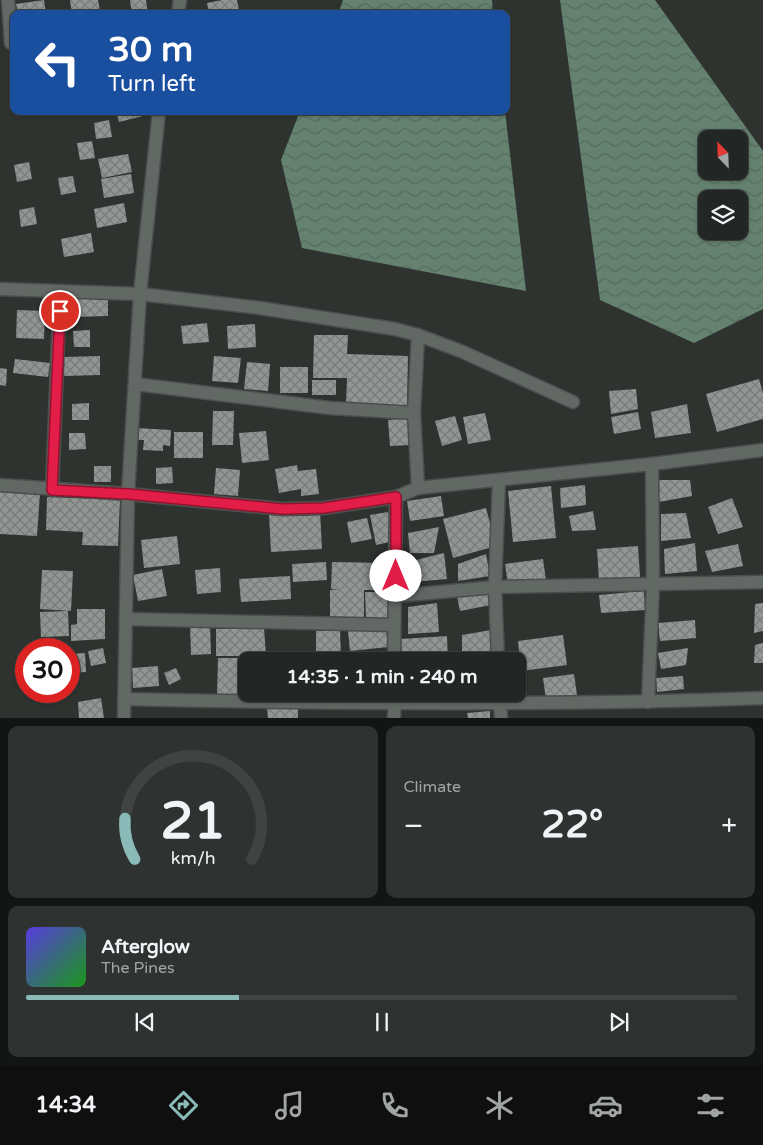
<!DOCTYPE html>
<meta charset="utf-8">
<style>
:root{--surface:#222624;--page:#2e3231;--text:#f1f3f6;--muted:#a2a5a6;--line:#3f4341;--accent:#8bbbb9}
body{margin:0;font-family:"Varela Round",sans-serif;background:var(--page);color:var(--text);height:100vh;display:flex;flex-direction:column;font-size:19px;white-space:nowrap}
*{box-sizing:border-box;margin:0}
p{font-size:16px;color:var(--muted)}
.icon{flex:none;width:28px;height:28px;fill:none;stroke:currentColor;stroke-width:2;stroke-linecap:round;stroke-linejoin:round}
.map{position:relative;height:718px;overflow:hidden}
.details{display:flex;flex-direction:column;gap:8px;padding:8px;background:#131514;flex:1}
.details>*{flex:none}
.guide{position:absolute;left:10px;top:10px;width:500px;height:105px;border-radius:10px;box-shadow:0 1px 4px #0004,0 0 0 1px var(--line);background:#1a4fa0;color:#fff;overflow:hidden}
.needle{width:32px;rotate:337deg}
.buttons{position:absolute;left:698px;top:130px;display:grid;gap:10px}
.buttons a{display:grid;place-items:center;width:50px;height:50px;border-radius:10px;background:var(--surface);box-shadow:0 1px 4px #0004,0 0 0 1px var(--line);font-size:25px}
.speed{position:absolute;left:15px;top:638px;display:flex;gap:10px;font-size:25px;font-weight:700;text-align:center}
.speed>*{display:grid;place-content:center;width:65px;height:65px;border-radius:50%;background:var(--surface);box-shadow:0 1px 4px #0004,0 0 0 1px var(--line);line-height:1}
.speed .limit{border:8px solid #d22;background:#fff;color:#111}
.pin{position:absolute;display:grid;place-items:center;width:42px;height:42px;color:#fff;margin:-21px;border:2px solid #fff;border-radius:50%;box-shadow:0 1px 5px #0007}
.me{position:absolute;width:55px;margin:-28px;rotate:0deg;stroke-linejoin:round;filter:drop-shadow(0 0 4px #0008)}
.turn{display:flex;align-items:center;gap:18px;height:105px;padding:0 15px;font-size:22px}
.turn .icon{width:65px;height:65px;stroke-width:2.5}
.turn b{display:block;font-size:35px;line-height:42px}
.big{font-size:38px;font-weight:800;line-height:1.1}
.details .tile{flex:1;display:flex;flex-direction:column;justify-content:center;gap:8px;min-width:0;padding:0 18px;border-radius:10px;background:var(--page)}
.details .dial{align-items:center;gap:0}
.dial svg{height:130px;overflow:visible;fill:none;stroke:var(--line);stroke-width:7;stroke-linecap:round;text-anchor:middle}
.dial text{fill:var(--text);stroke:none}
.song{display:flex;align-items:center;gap:15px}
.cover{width:60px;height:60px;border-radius:8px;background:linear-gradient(135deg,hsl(250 70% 55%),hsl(120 70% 35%))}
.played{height:5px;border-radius:2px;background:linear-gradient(90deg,var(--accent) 30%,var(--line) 30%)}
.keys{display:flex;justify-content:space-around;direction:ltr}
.heat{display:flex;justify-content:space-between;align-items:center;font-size:28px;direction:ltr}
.details .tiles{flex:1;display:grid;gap:8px;grid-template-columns:1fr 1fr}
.tile:last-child{grid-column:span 2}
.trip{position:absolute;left:238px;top:652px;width:288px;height:50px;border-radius:10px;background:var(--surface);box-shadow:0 1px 4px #0004,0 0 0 1px var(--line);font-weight:800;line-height:50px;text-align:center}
.dock{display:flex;height:80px;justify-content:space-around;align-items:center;background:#0e0f0e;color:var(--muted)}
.dock .icon{width:35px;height:35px}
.dock .selected{color:var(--accent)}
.dock b{font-size:22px;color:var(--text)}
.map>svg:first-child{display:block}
.water{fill:url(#water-waves);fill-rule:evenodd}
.building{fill:url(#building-cross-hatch)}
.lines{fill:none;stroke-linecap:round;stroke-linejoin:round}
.minor-casing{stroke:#4a4f4c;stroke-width:15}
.minor{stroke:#626864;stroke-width:12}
.route-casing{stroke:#92132f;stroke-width:12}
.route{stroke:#e11d48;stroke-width:9}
</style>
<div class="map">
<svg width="763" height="718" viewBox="0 0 763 718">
<defs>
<pattern id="water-waves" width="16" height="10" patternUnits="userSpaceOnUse" patternTransform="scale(1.25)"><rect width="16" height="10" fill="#64826f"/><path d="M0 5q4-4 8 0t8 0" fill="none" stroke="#576b5e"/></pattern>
<pattern id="building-cross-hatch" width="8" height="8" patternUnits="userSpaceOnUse" patternTransform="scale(1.25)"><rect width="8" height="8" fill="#919693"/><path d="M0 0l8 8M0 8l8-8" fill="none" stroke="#787c7a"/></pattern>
</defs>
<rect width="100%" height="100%" fill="#2e3330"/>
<g class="water">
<polygon points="343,0 492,0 493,14 338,14"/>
<path d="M560,0H655L763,151V309L694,343L600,300ZM706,139H739V171H706ZM706,199H739V231H706Z"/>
<polygon points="300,111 505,111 526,291 302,248 281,160"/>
</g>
<g class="building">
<polygon points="44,0 46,14 18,14 16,4"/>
<polygon points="70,0 98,0 100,11 72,14"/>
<polygon points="130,0 146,0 148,14 132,14"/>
<polygon points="222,0 237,0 240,14 209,14 207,3"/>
<polygon points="116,111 142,111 143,116 119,122"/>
<polygon points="109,120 112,137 96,139 94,123"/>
<polygon points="92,141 95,158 80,160 77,143"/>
<polygon points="128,154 132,172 102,178 98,159"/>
<polygon points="29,162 32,179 17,182 14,165"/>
<polygon points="131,174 134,193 104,198 101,179"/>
<polygon points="73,176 76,192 61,195 58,178"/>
<polygon points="124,203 127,222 97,228 94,209"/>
<polygon points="34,207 37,224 21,227 19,210"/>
<polygon points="91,233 94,252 64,257 61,239"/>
<polygon points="108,298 108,316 73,317 72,299"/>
<polygon points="17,310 45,311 44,339 16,338"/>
<polygon points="207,323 209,342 183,344 181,326"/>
<polygon points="255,324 256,347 228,349 227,326"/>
<polygon points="90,330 90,347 74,347 73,331"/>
<polygon points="314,335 348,335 347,354 408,356 407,406 346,405 347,378 313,378"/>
<polygon points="100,356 100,375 64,376 64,357"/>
<polygon points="214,356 241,358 238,383 212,381"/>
<polygon points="15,359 50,363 48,377 13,373"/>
<polygon points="247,362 270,364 268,391 244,389"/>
<rect x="280" y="367" width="28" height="26"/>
<polygon points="0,368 7,369 6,386 0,385"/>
<polygon points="759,379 763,393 763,419 717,432 706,394"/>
<rect x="312" y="380" width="24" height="15"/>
<polygon points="636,389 638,409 611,414 609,391"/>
<polygon points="89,403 89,420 72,420 72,404"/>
<polygon points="687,404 691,433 655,438 651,412"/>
<polygon points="213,411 234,411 233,445 212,445"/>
<polygon points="638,412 641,429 614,434 611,417"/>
<polygon points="485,413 491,440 468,444 463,417"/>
<polygon points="455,416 462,440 442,446 435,421"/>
<polygon points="409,418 411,445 390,446 388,420"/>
<polygon points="137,428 171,430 170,446 163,445 163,451 143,450 144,440 136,440"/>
<polygon points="266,431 269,460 242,463 239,433"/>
<rect x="174" y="432" width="29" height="26"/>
<polygon points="69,433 85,433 86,449 69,450"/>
<polygon points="297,465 298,471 316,469 319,494 301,496 301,489 279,493 275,469"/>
<rect x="94" y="466" width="17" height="16"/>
<polygon points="172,467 173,483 156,484 156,468"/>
<polygon points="216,468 240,470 238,496 214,494"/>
<polygon points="652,480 690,480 692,496 653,503"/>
<polygon points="585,485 586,505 561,508 560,488"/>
<polygon points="551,486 556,538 513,542 508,491"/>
<polygon points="0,492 40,494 37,536 0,534"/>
<polygon points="441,496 444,516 410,521 407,501"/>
<polygon points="47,497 120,500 118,546 82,545 83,532 46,530"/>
<polygon points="732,498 743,527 718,534 708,507"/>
<polygon points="486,508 496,546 453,558 443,519"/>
<polygon points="320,511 322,549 271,552 269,515"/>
<polygon points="593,511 596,530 572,531 569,516"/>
<polygon points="388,512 394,541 376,545 370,515"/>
<polygon points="686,513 691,538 661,541 661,514"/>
<polygon points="367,518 372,539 351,543 347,522"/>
<polygon points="439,527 434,553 410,553 408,533"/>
<polygon points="177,536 180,564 144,568 141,540"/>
<polygon points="695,543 697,571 665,574 664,549"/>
<polygon points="738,544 743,566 712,572 705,551"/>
<polygon points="638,546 640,577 599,581 597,549"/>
<polygon points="444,553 447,579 401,583 404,563"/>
<polygon points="486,554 490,576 458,581 458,564"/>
<polygon points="543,559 546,580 508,585 505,564"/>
<polygon points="326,562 327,580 293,582 292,564"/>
<polygon points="332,562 388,563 388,590 364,590 364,619 330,619 330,590 340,590 331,589"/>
<polygon points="220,568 221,592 197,594 195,570"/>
<polygon points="162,569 167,596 138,601 133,575"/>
<polygon points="42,570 73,571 71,611 40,609"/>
<polygon points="290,576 291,599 241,602 239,579"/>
<polygon points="644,591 645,610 601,613 599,595"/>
<polygon points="365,592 392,592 392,620 366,621"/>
<polygon points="488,592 491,605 460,611 457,596"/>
<polygon points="437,603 439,632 408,634 408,607"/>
<polygon points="763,603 763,631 754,633 755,604"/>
<polygon points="77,609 105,609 105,639 71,641 71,625 77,624"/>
<polygon points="68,611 69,636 41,637 40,612"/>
<polygon points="695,620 696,638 660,641 658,623"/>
<polygon points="210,624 211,654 191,655 190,625"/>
<polygon points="264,628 266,656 216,656 216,629"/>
<polygon points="386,628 388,647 350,651 348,631"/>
<polygon points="497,629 498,655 462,661 462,635"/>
<polygon points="316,631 340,631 341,656 316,657"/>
<polygon points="563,635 567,665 521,671 518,641"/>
<polygon points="447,636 448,661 402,661 401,639"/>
<polygon points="763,643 763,663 754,663 755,645"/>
<polygon points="103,648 106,663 91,666 88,651"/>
<polygon points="688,648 686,665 661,669 658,653"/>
<polygon points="85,653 86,672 69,673 69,654"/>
<polygon points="218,658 266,658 266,661 246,661 246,695 217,695"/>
<polygon points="158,666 159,686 133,688 132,668"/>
<polygon points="176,668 181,679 169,685 164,673"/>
<polygon points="574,674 577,695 546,699 543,678"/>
<polygon points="683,676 684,689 657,692 656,678"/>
<rect x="354" y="694" width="29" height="6"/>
<polygon points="101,698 104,718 79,718 78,702"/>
<polygon points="298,707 298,718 268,718 267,708"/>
<polygon points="490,711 490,718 468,718 467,713"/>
</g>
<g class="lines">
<defs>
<g id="minor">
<polyline points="8,0 11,43"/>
<polyline points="178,14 180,0"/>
<polyline points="0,289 140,294 260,308 395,329 418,335 463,352 573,402"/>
<polyline points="135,384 330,408 414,413"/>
<polyline points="0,485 128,494 282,509 324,508 396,497 418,488 652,464 763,450"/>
<polyline points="418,488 414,413 418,335"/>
<polyline points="52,490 60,291"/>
<polyline points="396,596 495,587 763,582"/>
<polyline points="126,619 394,625"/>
<polyline points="394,661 396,497"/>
<polyline points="498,661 495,587 499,481"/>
<polyline points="500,694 501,718"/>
<path d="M124,699C337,704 550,706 763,698"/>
<polyline points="648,702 653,585 652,464"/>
<polyline points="124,718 128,494 140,294 159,111"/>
<polyline points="394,718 395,694"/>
</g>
</defs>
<use href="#minor" class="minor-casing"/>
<use href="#minor" class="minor"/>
</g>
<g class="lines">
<defs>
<polyline id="route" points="60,311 52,490 128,494 282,509 324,508 396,497 396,576"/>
</defs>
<use href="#route" class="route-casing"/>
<use href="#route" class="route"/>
</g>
</svg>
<div class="buttons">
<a><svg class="needle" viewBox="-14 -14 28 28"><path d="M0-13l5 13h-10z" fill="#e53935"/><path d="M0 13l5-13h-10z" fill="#a2a5a6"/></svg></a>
<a><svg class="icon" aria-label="layers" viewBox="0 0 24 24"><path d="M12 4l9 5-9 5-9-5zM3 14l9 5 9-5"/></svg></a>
</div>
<div class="speed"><div class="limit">30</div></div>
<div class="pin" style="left:60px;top:311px;background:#d93025"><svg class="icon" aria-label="arrive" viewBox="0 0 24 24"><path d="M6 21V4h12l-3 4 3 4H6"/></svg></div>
<svg class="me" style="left:396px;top:576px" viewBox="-20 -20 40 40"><circle r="19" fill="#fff"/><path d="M0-13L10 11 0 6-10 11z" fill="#e11d48"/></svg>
<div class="trip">14:35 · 1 min · 240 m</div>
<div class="guide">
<div class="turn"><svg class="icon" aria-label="left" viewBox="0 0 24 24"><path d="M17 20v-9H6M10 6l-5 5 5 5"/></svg><div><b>30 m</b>Turn left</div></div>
</div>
</div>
<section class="details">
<div class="tiles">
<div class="tile dial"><svg viewBox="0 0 100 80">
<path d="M14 69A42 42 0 1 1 86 69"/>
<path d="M14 69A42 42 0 0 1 8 44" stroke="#8bbbb9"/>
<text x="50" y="56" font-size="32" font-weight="700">21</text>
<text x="50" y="72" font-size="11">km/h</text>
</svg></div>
<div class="tile"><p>Climate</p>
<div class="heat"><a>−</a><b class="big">22°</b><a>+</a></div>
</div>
<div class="tile">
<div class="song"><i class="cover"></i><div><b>Afterglow</b><p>The Pines</p></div></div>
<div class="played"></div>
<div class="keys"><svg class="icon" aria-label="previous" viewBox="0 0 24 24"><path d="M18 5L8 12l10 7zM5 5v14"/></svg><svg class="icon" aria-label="pause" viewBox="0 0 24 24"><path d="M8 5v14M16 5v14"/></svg><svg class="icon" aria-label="next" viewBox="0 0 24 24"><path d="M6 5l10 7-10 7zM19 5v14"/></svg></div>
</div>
</div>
</section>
<nav class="dock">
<b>14:34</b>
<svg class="icon selected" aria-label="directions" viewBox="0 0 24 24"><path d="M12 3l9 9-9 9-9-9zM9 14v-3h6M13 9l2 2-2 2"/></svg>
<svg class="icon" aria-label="music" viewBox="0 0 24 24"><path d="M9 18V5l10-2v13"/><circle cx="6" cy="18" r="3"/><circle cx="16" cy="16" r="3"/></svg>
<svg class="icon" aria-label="phone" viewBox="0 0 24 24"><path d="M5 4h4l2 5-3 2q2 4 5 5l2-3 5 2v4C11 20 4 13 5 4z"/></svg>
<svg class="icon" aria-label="climate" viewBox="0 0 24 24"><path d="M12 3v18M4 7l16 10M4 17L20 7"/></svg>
<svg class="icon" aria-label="car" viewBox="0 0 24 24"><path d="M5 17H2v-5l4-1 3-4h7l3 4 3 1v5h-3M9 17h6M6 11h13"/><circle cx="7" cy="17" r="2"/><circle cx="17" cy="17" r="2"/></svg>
<svg class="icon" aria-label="filters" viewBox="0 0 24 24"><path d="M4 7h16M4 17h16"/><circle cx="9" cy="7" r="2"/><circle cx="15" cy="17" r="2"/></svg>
</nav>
